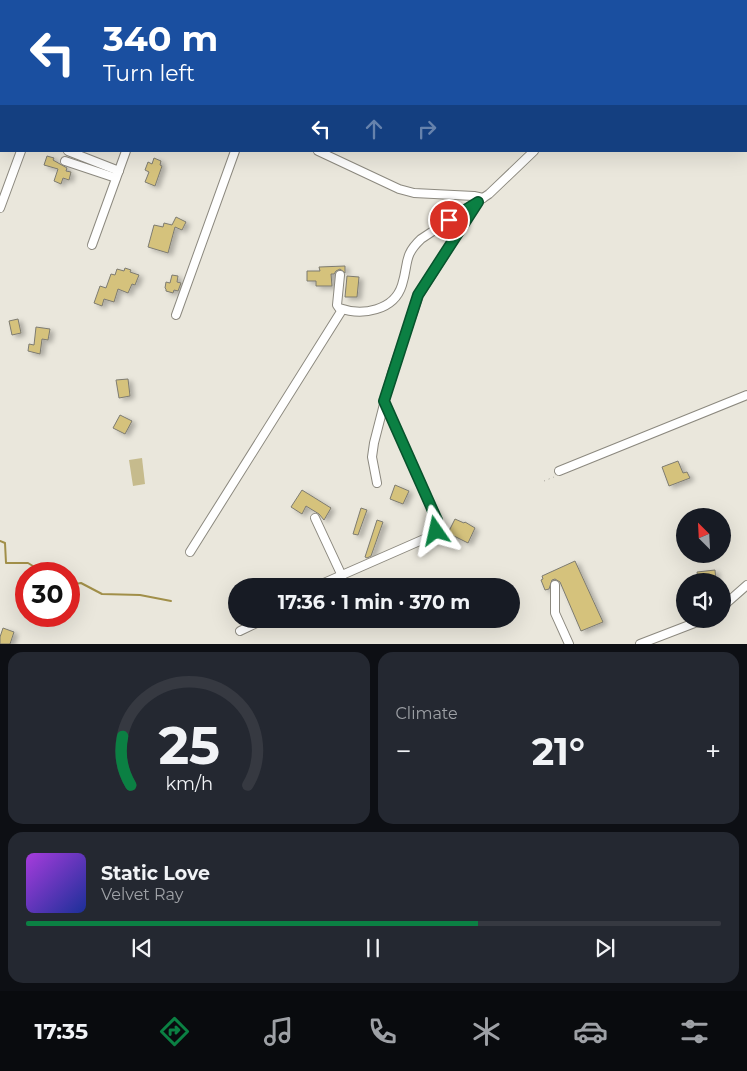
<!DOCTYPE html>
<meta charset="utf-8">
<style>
:root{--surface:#171b24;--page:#242831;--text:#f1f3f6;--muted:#9ea1a6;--line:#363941;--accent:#0b8043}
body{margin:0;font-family:Montserrat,sans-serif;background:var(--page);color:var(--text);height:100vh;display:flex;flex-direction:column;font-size:19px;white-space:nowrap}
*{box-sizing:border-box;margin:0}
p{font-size:16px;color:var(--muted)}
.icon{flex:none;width:28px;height:28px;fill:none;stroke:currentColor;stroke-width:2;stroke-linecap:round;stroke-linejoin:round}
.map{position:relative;height:644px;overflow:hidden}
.side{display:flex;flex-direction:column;gap:8px;padding:8px;background:#0d0f14;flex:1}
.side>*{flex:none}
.top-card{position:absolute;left:0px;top:0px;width:748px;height:152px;box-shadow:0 5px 20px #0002;background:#1a4fa0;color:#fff;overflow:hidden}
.needle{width:32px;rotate:336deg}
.fabs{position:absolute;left:676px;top:508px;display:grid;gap:10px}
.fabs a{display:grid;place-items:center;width:55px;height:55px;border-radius:50%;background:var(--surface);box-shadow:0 5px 20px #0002;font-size:25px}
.speed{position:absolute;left:15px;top:562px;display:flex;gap:10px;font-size:25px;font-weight:700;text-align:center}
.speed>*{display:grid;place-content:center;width:65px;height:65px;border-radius:50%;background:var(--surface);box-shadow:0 5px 20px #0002;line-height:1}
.speed .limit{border:8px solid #d22;background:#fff;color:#111}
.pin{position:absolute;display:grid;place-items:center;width:42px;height:42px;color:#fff;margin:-21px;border:2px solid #fff;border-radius:50%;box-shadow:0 1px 5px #0007}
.me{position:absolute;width:55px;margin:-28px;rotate:349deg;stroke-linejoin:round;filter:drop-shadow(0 0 4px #0008)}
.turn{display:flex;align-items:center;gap:18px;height:105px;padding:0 20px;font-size:22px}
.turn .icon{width:65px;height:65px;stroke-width:2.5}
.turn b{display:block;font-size:35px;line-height:42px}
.lanes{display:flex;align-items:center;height:48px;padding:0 20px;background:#0003;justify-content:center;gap:25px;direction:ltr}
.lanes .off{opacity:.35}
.big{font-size:38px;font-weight:700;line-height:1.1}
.side .tile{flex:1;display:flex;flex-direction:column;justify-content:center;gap:8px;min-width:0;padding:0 18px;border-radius:15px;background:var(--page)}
.side .dial{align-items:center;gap:0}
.dial svg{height:130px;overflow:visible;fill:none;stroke:var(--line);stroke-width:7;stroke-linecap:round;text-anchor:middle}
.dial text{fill:var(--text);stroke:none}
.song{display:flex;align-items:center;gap:15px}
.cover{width:60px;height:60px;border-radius:8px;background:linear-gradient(135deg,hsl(280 70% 55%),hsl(230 70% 35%))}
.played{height:5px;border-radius:2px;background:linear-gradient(90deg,var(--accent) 65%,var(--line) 65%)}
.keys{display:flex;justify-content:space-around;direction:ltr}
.heat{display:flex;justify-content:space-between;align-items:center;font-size:28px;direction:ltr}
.side .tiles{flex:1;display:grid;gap:8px;grid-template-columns:1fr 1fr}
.tile:last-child{grid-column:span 2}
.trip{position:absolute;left:228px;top:578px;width:292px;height:50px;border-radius:25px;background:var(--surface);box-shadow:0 5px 20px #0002;font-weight:700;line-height:50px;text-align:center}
.menu{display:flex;height:80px;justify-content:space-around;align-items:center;background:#090b0e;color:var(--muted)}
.menu .icon{width:35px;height:35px}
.menu .current{color:var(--accent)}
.menu b{font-size:22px;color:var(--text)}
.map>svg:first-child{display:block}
.green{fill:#c6bb8d}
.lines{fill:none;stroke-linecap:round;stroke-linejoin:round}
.stream{stroke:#a18f49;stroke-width:2}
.building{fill:#d5c27b;stroke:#7d7b71;filter:url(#shadow)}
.minor-casing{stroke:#8c897f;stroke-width:10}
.path{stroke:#a5a39a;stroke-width:1;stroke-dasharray:1 4;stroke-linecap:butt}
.minor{stroke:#fff;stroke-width:8}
.route-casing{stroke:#07532c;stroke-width:12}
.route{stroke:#0b8043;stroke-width:9}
</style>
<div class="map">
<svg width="747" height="644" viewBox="0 0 747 644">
<defs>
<filter id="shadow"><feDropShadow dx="4" dy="2.5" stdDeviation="2.5" flood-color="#0004"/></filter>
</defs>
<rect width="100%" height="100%" fill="#eae7dc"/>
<polygon class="green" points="142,458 145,484 133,486 129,460"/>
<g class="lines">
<g class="stream">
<polyline points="0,541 5,543 6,563 28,563 46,574"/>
<polyline points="69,585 81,583 102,594 140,595 171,601"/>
</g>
</g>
<g class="building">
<polygon points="47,156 54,158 53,160 67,168 66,171 71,172 69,180 63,178 61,184 54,181 58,169 44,165"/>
<polygon points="154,158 161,161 160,165 162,166 155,186 145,182 149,172 145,170 148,162 152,164"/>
<polygon points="176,217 186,222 182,230 175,227 168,253 148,247 154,225 163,227 164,223 172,225"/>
<polygon points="345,266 345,273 340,269 336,271 334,274 331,274 332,286 316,286 316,281 307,281 307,271 320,271 319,267"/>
<polygon points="125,268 131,270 130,272 139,275 135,285 132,284 128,293 118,289 114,302 104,299 102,306 94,303 100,286 106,288 111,274 115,275 117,269 124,271"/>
<polygon points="172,275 178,276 177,282 181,283 178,291 174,290 173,293 166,291 166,289 165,288 166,282 170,283"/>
<polygon points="347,276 359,277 357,297 345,297"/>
<polygon points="18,319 21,333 12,335 9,321"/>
<polygon points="36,327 50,329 48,340 42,339 40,354 28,351 29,344 34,345"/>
<polygon points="128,379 130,396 119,398 116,380"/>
<polygon points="120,415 132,421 125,434 113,428"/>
<polygon points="678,461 683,473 687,472 690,478 669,486 662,467"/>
<polygon points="395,485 409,491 403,504 390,499"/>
<polygon points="302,490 331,508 324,520 319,514 306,506 302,514 291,507"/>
<polygon points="361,508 367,510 358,535 353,534"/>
<polygon points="455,519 464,523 465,522 475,528 468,543 448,533"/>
<polygon points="377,520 383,522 371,556 367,558 365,557"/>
<polygon points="575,561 603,622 581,631 560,582 555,579 552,580 549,589 545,590 541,580 543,579 542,576"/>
<polygon points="715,570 716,581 698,581 697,572"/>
<polygon points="3,628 14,632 10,644 0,644 0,637"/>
</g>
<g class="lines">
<defs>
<g id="minor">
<polyline points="700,0 701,1"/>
<polyline points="99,1 100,0"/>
<polyline points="0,4 1,4"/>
<polyline points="746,57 747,58"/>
<polyline points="68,151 119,171"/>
<polyline points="318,151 399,189 414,193 474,196 483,198"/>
<polyline points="65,161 116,178"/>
<polyline points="0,208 21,151"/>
<polyline points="92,245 126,151"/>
<path d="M340,275L337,305L339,308C362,316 394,311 402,285C409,263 403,256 421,239L489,194L534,151"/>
<polyline points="176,315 235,151"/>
<polyline points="559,471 747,395"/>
<polyline points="377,483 372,457 374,443 392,373 419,295 478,202"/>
<polyline points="315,518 342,576"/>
<polyline points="190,552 342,310"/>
<polyline points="555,585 555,613 569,644"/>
<polyline points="317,586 431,536 436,531 437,520 384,401"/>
<polyline points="722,607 747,585"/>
<polyline points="240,631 265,619"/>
<polyline points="640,644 705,619"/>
</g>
</defs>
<use href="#minor" class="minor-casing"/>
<polyline class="path" points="544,481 554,477"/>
<use href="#minor" class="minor"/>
</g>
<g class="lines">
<defs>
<polyline id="route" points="436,531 437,520 384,401 418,295 478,202 449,220"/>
</defs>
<use href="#route" class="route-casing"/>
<use href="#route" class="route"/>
</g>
</svg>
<div class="fabs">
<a><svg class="needle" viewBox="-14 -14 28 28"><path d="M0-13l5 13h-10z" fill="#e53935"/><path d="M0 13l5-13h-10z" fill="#9ea1a6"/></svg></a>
<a><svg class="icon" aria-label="sound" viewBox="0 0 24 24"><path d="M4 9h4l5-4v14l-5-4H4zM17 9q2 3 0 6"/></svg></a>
</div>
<div class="speed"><div class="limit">30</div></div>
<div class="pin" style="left:449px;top:220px;background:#d93025"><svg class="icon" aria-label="arrive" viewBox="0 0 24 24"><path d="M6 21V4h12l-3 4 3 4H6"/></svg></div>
<svg class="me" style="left:436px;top:531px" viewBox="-20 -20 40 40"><path d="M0-17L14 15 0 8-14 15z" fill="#0b8043" stroke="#fff" stroke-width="4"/></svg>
<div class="trip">17:36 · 1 min · 370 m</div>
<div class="top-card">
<div class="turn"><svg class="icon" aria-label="left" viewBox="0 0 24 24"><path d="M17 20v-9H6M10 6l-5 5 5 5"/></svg><div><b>340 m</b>Turn left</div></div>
<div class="lanes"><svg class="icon" aria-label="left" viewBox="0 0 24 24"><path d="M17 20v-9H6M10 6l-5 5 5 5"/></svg><svg class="icon off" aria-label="ahead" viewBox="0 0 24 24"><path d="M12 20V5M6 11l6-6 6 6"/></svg><svg class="icon off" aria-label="right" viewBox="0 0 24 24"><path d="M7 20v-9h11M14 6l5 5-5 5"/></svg></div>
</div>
</div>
<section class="side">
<div class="tiles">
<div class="tile dial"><svg viewBox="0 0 100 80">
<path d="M14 69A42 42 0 1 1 86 69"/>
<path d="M14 69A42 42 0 0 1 9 39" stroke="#0b8043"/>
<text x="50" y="56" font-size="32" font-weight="700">25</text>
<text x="50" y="72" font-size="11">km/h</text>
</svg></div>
<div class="tile"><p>Climate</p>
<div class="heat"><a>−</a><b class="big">21°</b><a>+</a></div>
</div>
<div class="tile">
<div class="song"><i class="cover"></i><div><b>Static Love</b><p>Velvet Ray</p></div></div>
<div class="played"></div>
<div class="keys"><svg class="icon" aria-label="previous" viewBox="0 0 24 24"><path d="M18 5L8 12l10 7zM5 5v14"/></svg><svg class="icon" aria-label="pause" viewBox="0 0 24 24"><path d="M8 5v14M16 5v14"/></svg><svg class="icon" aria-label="next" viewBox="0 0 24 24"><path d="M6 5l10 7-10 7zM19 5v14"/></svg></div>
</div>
</div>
</section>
<nav class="menu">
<b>17:35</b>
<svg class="icon current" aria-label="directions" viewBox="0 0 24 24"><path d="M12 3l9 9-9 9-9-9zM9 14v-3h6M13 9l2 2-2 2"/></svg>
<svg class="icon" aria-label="music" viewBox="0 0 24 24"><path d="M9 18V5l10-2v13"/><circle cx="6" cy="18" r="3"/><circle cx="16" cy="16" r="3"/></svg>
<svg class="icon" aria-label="phone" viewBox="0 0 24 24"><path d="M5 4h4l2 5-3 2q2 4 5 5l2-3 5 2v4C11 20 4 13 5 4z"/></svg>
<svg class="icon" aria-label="climate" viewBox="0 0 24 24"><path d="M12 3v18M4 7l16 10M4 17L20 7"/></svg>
<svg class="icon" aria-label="car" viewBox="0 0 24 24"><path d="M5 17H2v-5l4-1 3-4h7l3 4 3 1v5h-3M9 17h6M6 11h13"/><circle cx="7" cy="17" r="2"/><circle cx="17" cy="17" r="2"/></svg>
<svg class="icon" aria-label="filters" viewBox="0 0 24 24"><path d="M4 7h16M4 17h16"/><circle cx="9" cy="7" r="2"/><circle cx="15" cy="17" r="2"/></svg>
</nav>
